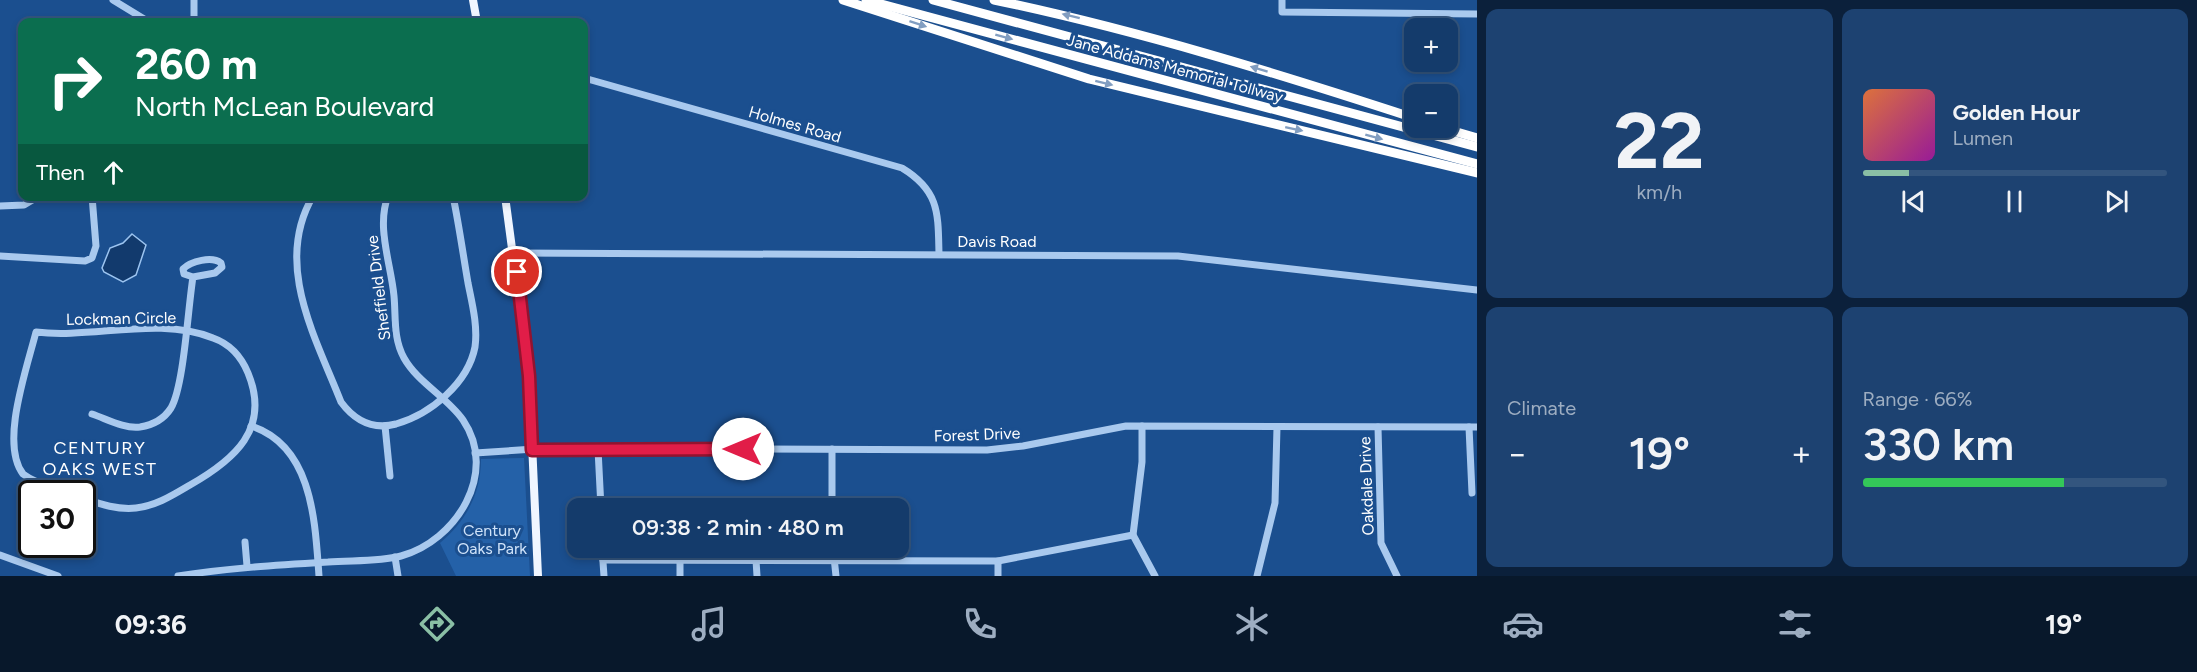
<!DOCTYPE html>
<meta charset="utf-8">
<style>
:root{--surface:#143b6b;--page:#1d4271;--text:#f1f3f6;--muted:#9dadc1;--line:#33557e;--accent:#8abfa5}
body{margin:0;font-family:Figtree,sans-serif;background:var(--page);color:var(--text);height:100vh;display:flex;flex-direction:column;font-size:22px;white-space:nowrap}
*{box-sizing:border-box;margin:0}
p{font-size:20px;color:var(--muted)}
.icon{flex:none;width:33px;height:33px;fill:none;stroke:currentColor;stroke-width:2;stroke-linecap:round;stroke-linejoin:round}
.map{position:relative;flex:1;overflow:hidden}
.drawer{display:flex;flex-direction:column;gap:9px;padding:9px;background:#0b203b;width:720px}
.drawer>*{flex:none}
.guide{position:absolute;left:18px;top:18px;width:570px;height:183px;border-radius:12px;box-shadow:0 3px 9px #0003,0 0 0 2px var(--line);background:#0b6e4f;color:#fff;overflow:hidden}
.controls{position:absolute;left:1404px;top:18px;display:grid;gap:12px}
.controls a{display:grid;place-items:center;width:54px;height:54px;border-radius:12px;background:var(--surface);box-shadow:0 3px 9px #0003,0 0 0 2px var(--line);font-size:30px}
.speed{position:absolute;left:18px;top:480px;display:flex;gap:12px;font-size:30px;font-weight:700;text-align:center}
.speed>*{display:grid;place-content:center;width:78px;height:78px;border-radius:50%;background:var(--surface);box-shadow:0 3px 9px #0003,0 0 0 2px var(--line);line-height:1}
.speed .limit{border:3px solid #111;border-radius:9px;background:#fff;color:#111}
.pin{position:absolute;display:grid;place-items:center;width:51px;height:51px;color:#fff;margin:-26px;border:3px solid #fff;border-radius:50%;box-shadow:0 2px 6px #0007}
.me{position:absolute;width:66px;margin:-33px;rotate:270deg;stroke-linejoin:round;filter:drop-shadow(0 0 4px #0008)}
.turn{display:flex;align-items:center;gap:21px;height:126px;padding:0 18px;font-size:27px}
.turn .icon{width:78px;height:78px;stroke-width:2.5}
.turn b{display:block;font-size:42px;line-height:51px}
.then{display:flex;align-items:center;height:57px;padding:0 18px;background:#0003;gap:12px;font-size:22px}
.big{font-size:45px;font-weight:600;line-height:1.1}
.drawer .widget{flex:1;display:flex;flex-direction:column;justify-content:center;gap:9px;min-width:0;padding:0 21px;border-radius:12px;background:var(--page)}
.drawer .dial{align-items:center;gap:0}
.dial b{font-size:78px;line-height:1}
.song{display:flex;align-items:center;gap:18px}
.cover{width:72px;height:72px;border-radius:9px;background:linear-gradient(135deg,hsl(20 70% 55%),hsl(300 70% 35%))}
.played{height:6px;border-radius:3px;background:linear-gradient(90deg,var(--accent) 15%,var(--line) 15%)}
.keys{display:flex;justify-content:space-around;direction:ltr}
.heat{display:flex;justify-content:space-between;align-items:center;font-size:33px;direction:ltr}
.charge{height:9px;border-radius:4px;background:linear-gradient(90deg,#34c759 66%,var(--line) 0)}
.drawer .tiles{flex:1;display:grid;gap:9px;grid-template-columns:repeat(2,1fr)}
.trip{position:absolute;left:567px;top:498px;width:342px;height:60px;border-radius:12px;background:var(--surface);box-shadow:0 3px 9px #0003,0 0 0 2px var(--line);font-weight:600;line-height:60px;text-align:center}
.tab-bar{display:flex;height:96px;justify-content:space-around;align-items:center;background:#08182b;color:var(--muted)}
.tab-bar .icon{width:42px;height:42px}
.tab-bar .current{color:var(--accent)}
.tab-bar b{font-size:27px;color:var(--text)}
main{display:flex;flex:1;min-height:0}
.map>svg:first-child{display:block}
.green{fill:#2461a8}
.water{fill:#123a6d;stroke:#9cc4f0;stroke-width:1.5}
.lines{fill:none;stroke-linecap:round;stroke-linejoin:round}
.minor{stroke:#a9c9ee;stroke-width:7}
.major{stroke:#f0f6ff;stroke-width:8}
.highway{stroke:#fff;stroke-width:9}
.oneway{fill:#829ec1}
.route-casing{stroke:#92132f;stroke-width:15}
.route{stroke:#e11d48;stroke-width:10}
.labels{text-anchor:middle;stroke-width:6;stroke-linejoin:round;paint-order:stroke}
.street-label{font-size:16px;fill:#fff;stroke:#1b4f8f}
.park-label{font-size:16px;fill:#cfe3fa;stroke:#1b4f8f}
.neighbourhood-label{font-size:18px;letter-spacing:1.5px;fill:#fff;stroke:#1b4f8f}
</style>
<main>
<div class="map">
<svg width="1477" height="576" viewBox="0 0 1477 576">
<rect width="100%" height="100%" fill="#1b4f8f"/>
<path class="green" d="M524,458L530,576H456L440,543C466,521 481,494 481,459Z"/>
<polygon class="water" points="132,234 146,245 136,275 123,282 104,272 102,268 110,248 123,243"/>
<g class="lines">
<g class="minor">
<polyline points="113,0 149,22"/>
<polyline points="1282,0 1282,12 1477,14"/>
<polyline points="194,22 194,0"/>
<path d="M584,78L902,168C940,191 938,214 939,254"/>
<path d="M313,196C273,264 316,338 341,402C355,421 373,430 396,424C431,414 468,383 475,347C478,326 472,303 468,283C463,254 459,225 453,196"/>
<polyline points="160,197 162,196"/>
<polyline points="0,206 24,205 39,196"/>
<polyline points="514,253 1178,256 1477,290"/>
<polyline points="0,256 85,261 92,258 96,246 92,196"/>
<path d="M92,414C107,419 124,429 140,427C153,425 164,419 171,408C184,386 188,307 193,277L215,273L222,267L221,263C212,256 191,261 183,269L184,274L193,277"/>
<path d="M251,426C313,446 315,522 319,576"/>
<polyline points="385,426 390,476"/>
<polyline points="1142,426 1142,462 1133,535 1155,576"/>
<polyline points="1378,427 1381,543 1397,576"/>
<polyline points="1469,427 1472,493"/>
<polyline points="598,449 601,508"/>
<polyline points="832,449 832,508"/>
<polyline points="475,453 549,448 987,450 1023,446 1126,426 1477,427"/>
<path d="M70,494C55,488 36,484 23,474C0,444 26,371 36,332C93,339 158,316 213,338C230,344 241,356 248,373C271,429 234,460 190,485C173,495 156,506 136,508C117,510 100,504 82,498"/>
<polyline points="245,542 247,566"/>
<polyline points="602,548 604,576"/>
<polyline points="833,548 836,576"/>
<polyline points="0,555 58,576"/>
<polyline points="395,557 398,576"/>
<polyline points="603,560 998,561 1133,535"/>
<polyline points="680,560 680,576"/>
<polyline points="756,560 757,576"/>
<polyline points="998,561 998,576"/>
<path d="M178,576C228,568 278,565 328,562C351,560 378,562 401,556C456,541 499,473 463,420C447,397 418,383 404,358C393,338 396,317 394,296C391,264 376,227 388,196"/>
<polyline points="1257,576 1275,503 1277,427"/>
</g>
<g class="major">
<polyline points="473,0 477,22"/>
<polyline points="505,196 529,376 538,576"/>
</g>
<g class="highway">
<polyline points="843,0 1089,79 1477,173"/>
<polyline points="866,0 1477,164"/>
<polyline points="933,0 1477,147"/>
<path d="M994,0C1137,30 1276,73 1414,118"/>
<polyline points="1443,128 1477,138"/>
</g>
</g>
<defs><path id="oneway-solid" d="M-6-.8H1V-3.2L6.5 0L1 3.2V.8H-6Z" transform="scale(1.5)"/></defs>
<g class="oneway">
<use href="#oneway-solid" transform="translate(1071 16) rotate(-166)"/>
<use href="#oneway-solid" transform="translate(918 24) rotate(18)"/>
<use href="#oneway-solid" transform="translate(1004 37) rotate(15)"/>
<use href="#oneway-solid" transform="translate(1259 69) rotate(-163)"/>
<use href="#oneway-solid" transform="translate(1104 83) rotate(14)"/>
<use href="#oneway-solid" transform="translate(1294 129) rotate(12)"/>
<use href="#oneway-solid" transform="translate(1374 137) rotate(15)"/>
</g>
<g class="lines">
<defs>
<polyline id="route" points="517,272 529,376 532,450 743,449"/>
</defs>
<use href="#route" class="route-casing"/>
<use href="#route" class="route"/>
</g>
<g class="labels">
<g class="street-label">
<text transform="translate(1175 68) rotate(15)" y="6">Jane Addams Memorial Tollway</text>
<text transform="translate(795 124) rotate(16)" y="6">Holmes Road</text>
<text x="997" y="247">Davis Road</text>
<text transform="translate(378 288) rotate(-97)" y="6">Sheffield Drive</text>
<text transform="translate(121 318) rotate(-1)" y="6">Lockman Circle</text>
<text transform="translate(977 434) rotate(-2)" y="6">Forest Drive</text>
<text transform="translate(1366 486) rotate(-92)" y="6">Oakdale Drive</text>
</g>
<g class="park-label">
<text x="492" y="536">Century<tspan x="492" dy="18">Oaks Park</tspan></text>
</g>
<g class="neighbourhood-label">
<text x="100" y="454">CENTURY<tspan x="100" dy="21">OAKS WEST</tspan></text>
</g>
</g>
</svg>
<div class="controls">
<a>+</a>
<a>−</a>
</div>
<div class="speed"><div class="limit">30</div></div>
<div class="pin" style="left:517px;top:272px;background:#d93025"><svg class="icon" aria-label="arrive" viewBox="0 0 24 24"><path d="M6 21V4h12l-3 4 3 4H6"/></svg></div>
<svg class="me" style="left:743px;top:449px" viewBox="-20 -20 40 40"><circle r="19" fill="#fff"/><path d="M0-13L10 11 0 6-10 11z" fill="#e11d48"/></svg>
<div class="trip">09:38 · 2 min · 480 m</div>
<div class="guide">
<div class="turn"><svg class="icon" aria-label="right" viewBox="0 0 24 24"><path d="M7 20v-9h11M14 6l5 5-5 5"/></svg><div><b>260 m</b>North McLean Boulevard</div></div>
<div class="then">Then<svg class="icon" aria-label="ahead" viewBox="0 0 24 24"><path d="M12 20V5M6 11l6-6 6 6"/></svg></div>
</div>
</div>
<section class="drawer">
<div class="tiles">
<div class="widget dial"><b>22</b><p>km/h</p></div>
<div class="widget">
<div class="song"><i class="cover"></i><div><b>Golden Hour</b><p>Lumen</p></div></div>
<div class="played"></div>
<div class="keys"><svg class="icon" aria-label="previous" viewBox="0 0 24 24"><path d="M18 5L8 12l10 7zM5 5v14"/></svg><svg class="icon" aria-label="pause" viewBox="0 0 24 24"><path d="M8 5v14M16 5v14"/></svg><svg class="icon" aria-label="next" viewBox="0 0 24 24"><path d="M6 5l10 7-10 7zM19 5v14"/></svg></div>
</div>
<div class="widget"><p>Climate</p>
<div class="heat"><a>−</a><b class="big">19°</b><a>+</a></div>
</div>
<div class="widget"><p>Range · 66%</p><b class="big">330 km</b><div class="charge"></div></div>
</div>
</section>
</main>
<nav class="tab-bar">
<b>09:36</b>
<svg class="icon current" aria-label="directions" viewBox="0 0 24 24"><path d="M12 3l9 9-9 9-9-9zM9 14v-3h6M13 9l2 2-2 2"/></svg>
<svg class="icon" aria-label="music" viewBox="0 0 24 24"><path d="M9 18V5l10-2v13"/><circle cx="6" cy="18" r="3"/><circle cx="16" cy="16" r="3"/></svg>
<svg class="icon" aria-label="phone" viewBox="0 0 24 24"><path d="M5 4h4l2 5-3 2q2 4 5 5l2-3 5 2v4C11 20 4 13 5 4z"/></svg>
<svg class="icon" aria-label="climate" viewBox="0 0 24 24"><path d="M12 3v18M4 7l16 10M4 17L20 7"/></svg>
<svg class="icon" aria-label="car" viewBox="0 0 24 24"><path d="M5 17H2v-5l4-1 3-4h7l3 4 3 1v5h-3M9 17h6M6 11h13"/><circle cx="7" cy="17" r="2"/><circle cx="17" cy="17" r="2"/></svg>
<svg class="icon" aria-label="filters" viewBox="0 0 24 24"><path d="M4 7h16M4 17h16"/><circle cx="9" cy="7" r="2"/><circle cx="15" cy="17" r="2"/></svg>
<b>19°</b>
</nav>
